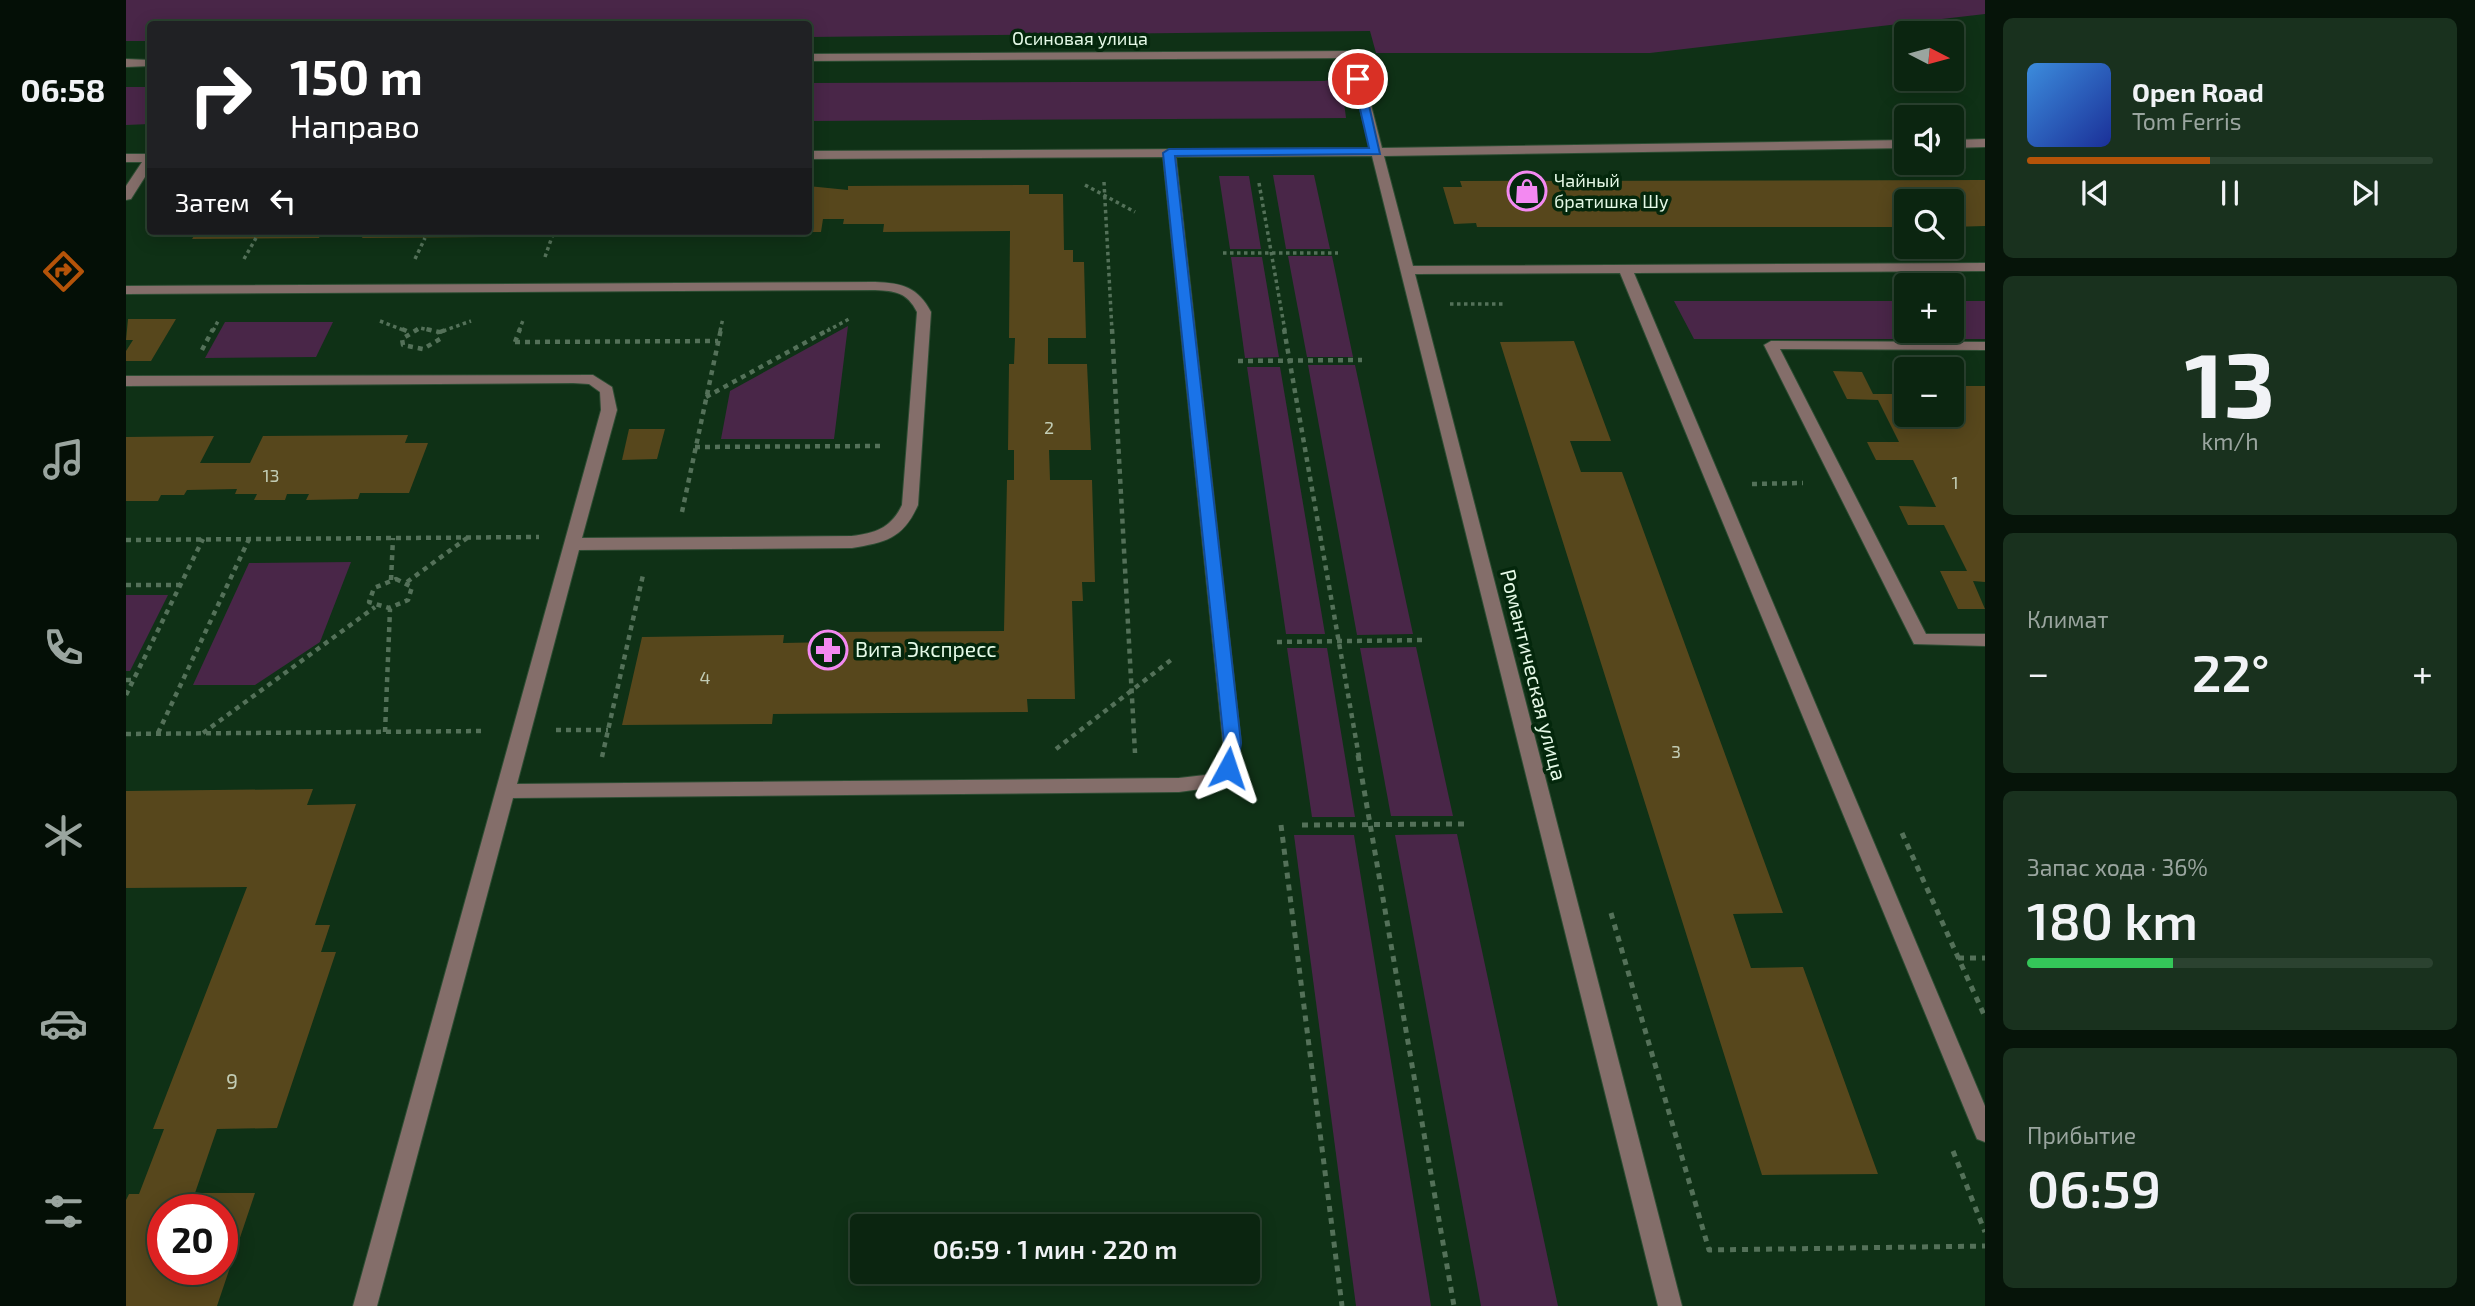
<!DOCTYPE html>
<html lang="ru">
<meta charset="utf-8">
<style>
:root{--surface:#0b2510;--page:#19311e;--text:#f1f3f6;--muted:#9aa59f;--line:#2b4230;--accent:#b45309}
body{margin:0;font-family:"Exo 2",sans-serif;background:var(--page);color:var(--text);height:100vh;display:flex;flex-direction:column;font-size:26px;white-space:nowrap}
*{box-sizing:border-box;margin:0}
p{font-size:23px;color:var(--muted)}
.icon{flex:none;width:38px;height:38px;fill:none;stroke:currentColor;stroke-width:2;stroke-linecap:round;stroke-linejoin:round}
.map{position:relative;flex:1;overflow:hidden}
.panel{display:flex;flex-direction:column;gap:18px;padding:18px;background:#061409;width:490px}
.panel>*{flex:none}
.guide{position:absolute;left:21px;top:21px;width:665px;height:214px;border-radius:7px;box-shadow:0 4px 18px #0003,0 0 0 2px var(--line);background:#202124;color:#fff;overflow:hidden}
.needle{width:46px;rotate:96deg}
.controls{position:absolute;left:1768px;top:21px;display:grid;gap:14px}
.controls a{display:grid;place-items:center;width:70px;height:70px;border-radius:7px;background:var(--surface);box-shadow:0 4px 18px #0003,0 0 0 2px var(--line);font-size:35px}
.speed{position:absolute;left:21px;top:1194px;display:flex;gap:14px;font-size:35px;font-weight:700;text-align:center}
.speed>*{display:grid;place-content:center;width:91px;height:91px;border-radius:50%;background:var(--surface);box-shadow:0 4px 18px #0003,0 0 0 2px var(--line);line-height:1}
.speed .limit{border:10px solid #d22;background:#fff;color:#111}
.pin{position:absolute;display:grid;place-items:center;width:60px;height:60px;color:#fff;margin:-30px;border:4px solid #fff;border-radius:50%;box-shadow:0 2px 7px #0007}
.me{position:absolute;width:77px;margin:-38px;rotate:5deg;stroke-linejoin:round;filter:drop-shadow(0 0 5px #0008)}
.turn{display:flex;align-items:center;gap:24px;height:147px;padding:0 28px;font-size:32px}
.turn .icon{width:91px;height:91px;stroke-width:2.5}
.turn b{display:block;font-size:49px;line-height:60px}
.then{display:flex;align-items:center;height:66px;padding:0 28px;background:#0003;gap:14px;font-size:26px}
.big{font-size:52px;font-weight:600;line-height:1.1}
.panel .tile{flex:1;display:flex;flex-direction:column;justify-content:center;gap:10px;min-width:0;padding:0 24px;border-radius:10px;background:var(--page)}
.panel .dial{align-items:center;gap:0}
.dial b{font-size:91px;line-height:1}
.song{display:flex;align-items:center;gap:21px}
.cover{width:84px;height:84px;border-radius:10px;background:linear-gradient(135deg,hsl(210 70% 55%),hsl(230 70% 35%))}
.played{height:7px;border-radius:4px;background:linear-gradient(90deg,var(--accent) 45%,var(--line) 45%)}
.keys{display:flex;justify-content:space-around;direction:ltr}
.heat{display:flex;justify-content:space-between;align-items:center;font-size:38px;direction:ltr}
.charge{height:10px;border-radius:5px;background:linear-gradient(90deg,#34c759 36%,var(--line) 0)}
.trip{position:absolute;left:724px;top:1214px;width:410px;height:70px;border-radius:7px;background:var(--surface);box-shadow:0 4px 18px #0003,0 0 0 2px var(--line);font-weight:600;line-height:70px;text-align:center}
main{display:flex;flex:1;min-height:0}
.menu{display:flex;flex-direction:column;width:126px;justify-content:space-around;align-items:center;background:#040f06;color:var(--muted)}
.menu .icon{width:49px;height:49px}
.menu .active{color:var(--accent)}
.menu b{font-size:32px;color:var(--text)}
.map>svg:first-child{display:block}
.green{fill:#492648}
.building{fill:#57471c;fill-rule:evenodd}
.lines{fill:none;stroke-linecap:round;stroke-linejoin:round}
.minor-casing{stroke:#2d4d33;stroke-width:2}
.path-far2{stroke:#547159;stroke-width:3.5;stroke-dasharray:3.5 3.5;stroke-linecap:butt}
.path-far1{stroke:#547159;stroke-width:4.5;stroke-dasharray:5 5;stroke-linecap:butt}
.path{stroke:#547159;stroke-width:5;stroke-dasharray:6 6;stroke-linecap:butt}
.minor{fill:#846e6a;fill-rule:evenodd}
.route{fill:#1a73e8;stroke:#114b97;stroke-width:2}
.labels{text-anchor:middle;stroke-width:7;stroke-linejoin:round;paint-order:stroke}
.far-street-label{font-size:18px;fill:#e5f9e7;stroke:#04270c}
.far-poi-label{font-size:18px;fill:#e5f9e7;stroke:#04270c;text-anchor:start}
.number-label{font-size:18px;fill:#c2ccb4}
.poi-label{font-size:21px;fill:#e5f9e7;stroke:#04270c;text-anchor:start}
.street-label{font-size:21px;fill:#e5f9e7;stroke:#04270c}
.near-number-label{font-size:21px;fill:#c2ccb4}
</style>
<main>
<nav class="menu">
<b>06:58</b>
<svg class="icon active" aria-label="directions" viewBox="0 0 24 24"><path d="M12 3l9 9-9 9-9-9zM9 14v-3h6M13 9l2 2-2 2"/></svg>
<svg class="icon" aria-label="music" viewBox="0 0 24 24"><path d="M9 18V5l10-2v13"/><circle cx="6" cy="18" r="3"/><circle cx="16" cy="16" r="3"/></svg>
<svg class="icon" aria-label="phone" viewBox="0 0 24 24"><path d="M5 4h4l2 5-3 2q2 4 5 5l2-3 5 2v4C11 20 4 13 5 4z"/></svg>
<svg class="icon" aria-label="climate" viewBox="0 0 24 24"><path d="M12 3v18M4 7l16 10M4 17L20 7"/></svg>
<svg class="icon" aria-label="car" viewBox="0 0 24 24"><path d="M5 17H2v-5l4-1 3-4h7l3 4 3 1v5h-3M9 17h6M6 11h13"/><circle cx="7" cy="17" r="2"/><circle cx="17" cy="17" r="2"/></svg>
<svg class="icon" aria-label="filters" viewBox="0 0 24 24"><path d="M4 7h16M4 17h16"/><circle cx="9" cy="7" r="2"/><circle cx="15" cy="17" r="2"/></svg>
</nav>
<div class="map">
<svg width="1859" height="1306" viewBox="0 0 1859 1306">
<rect width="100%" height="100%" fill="#0f3116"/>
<g class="green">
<polygon points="0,0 1859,0 1859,14 1524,53 1250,53 1244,31 683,37 682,24 24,24 24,41 0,41"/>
<polygon points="1215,78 1220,118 683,121 683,83 1198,81"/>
<polygon points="0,87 24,87 24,124 0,125"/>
<polygon points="1147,175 1188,175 1204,249 1160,249"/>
<polygon points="1093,176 1123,176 1135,249 1104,249"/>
<polygon points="1162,256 1206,256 1227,357 1181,357"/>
<polygon points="1105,257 1136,257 1153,357 1119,358"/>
<polygon points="1548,301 1780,301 1780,331 1825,331 1825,301 1859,301 1859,339 1568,339"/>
<polygon points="99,322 207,322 190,357 79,358"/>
<polygon points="722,326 708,439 595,439 604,391"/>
<polygon points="1182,365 1229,365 1287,634 1231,635"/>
<polygon points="1121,367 1154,367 1199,634 1160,634"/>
<polygon points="225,562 194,642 129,685 67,685 123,563"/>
<polygon points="0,595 42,595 4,671 0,671"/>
<polygon points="1290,647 1327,816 1265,816 1234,648"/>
<polygon points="1161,648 1201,648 1229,817 1186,817"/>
<polygon points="1331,834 1432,1306 1355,1306 1269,835"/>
<polygon points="1168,835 1228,835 1305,1306 1230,1306"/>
</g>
<g class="building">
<polygon points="1859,180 1859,226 1825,227 1825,201 1780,201 1780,227 1351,227 1350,223 1328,224 1317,187 1336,187 1334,181"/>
<polygon points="903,185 903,194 937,194 938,250 947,250 947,262 958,262 960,338 922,338 922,364 961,364 965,450 923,450 924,480 966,480 969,582 956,582 957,601 946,601 949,699 901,699 902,712 647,714 646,724 496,725 516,637 658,635 657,643 707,642 709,632 878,631 881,480 888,480 888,450 882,450 883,364 888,364 889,338 883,338 884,231 757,232 758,224 717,224 718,219 697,219 695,232 682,232 682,186 722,190 722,186"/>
<polygon points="71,231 196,231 193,238 66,239"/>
<polygon points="239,231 365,231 362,237 236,238"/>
<polygon points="2,319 50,319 25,361 0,361 0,351 7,340 0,340"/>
<polygon points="1448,341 1485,441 1444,441 1455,472 1496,472 1657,913 1607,914 1625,968 1677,967 1752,1174 1636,1175 1374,342"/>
<polygon points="1707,371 1736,372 1747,394 1780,394 1780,415 1825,415 1825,386 1859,386 1859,582 1847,581 1859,609 1832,609 1814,571 1841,571 1818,525 1782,525 1773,506 1810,507 1787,460 1750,460 1741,442 1773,442 1752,400 1721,399"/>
<polygon points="503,429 539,429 531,459 496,460"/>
<polygon points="282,435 279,443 302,443 283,493 234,493 232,499 180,500 183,494 161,494 159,500 128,500 131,494 109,494 111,489 61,490 58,495 35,495 32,501 0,501 0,437 88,436 74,463 124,463 137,436"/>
<path d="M187,789L181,805L230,804L189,925H204L195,952H210L151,1128L91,1129L69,1193H129L91,1306H0V1200L3,1194H13L38,1129H27L121,887L0,888V791ZM37,1209H96V1269H37Z"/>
</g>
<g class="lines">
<defs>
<g id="minor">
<path d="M1226,51L1232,54L1256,148L1780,140V148L1258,156L1287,266L1859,263V271L1508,273L1859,1106V1142L1851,1139L1848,1132L1494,273L1289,274L1556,1306H1532L1246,156L1050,157L1115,742L1109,773L1090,787L1053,792L387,798L251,1306H227L475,410L474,392L463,384L447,383L0,386V376L467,375L486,387L491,410L456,538L726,536C750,533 765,528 776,505L791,312C781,292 769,291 749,290L0,294V286L749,282C776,283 792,287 805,312L792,505C777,539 760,542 726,548L453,550L391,784L1053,778L1079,775L1093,765L1097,742L1037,157L682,159V151L1244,148L1221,58L682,61V54Z"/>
<polygon points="0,59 24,60 24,66 0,67"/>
<polygon points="1859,139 1859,147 1825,148 1825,140"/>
<polygon points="0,154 24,154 24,169 5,199 0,200 0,186 16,162 0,162"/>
<polygon points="1645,341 1859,342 1859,350 1654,349 1800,634 1859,634 1859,646 1788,644 1638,345"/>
</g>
</defs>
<use href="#minor" class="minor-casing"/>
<g class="path-far2">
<polyline points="978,182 986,331"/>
<polyline points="1133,183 1159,331"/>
<polyline points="959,185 1009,212"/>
<polyline points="1097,253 1212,253"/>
<polyline points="419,257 428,231"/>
<polyline points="118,259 130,238"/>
<polyline points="289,259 299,238"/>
<polyline points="1324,304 1378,304"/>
<polyline points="254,321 280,331"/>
<polyline points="87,331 92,321"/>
<polyline points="289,331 294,328 308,331"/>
<polyline points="317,331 345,321"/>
<polyline points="393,331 398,318"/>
<polyline points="594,331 597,318"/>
<polyline points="701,331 723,319"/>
</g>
<g class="path-far1">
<polyline points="276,329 283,332"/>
<polyline points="292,329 276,339 277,345 297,349 314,339 313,332 300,329"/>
<polyline points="986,329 1009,753"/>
<polyline points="1158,329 1233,757"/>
<polyline points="314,332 322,329"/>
<polyline points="389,342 592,341"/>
<polyline points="389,342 394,329"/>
<polyline points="76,350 87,329"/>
<polyline points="1112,361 1236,360"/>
<polyline points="580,397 704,329"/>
<polyline points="569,447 754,446"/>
<polyline points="1626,484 1677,483"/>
<polyline points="556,512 595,329"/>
<polyline points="0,540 413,537"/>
<polygon points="270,579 286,587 282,600 263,608 243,602 248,588"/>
<polyline points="265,580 267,538"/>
<polyline points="281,582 341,538"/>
<polyline points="0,585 54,585"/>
<polyline points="1151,642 1299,640"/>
<polyline points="0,680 7,680"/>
<polyline points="0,695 77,539"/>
<polyline points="430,730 482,730"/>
<polyline points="259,732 264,609"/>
<polyline points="32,733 123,539"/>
<polyline points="77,733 249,607"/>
<polyline points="0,734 359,731"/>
<polyline points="930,749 1045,660"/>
<polyline points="476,757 517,575"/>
</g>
<g class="path">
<polyline points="1232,755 1328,1306"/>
<polyline points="1155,825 1216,1306"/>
<polyline points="1176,825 1339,824"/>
<polyline points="1776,833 1859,1017"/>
<polyline points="1485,913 1583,1250 1859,1246"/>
<polyline points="1832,958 1859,958"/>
<polyline points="1827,1151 1859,1232"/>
</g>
<use href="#minor" class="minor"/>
</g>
<polygon class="route" points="1232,76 1237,79 1254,154 1049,156 1115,743 1111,768 1102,774 1094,768 1098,743 1037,153 1043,149 1243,148 1227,79"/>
<defs>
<symbol id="shop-ring" viewBox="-11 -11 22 22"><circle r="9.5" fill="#04270c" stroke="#f389f1" stroke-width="1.5"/><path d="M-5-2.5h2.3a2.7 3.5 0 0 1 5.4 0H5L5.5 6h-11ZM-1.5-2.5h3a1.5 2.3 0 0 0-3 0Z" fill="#f389f1"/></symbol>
<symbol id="pharmacy-ring" viewBox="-11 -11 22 22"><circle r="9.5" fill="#04270c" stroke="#f389f1" stroke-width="1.5"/><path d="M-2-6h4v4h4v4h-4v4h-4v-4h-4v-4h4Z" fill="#f389f1"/></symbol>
</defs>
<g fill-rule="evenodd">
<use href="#shop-ring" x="1379" y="169" width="44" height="44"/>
<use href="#pharmacy-ring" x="680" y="628" width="44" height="44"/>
</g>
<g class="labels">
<g class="far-street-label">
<text x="954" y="45">Осиновая улица</text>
</g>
<g class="far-poi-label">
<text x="1428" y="187">Чайный<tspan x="1428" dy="21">братишка Шу</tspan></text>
</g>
<g class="number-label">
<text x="923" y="434">2</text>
<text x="145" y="482">13</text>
<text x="1829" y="489">1</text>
<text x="579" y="684">4</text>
<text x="1550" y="758">3</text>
</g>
<g class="poi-label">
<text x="729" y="657">Вита Экспресс</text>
</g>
<g class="street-label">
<text transform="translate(1407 675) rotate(76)" y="7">Романтическая улица</text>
</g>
<g class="near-number-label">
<text x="106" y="1089">9</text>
</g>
</g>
</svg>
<div class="controls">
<a><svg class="needle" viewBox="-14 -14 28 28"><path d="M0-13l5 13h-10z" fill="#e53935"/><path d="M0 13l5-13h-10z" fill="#9aa59f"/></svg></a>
<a><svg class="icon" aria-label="sound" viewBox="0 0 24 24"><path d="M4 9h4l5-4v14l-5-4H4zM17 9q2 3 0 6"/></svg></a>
<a><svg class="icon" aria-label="search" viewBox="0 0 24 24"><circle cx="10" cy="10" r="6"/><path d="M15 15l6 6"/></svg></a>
<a>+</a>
<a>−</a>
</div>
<div class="speed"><div class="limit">20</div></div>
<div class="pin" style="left:1232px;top:79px;background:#d93025"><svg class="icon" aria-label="arrive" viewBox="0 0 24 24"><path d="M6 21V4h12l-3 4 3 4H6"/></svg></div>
<svg class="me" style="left:1102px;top:768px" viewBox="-20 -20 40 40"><path d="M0-17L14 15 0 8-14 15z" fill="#1a73e8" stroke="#fff" stroke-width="4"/></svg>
<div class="trip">06:59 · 1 мин · 220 m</div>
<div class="guide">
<div class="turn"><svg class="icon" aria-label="right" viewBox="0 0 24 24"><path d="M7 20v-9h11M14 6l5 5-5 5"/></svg><div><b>150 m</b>Направо</div></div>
<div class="then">Затем<svg class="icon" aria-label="left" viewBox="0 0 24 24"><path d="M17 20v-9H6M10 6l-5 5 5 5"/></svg></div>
</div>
</div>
<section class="panel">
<div class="tile">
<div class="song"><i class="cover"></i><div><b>Open Road</b><p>Tom Ferris</p></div></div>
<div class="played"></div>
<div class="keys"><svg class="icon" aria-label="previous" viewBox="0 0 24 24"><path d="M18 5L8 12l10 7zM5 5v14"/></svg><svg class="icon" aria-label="pause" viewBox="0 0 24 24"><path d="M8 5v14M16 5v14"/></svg><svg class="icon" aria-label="next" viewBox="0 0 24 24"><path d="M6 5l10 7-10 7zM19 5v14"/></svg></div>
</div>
<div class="tile dial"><b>13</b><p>km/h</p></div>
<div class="tile"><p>Климат</p>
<div class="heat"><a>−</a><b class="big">22°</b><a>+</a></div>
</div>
<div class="tile"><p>Запас хода · 36%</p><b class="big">180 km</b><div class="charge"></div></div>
<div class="tile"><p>Прибытие</p><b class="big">06:59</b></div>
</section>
</main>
